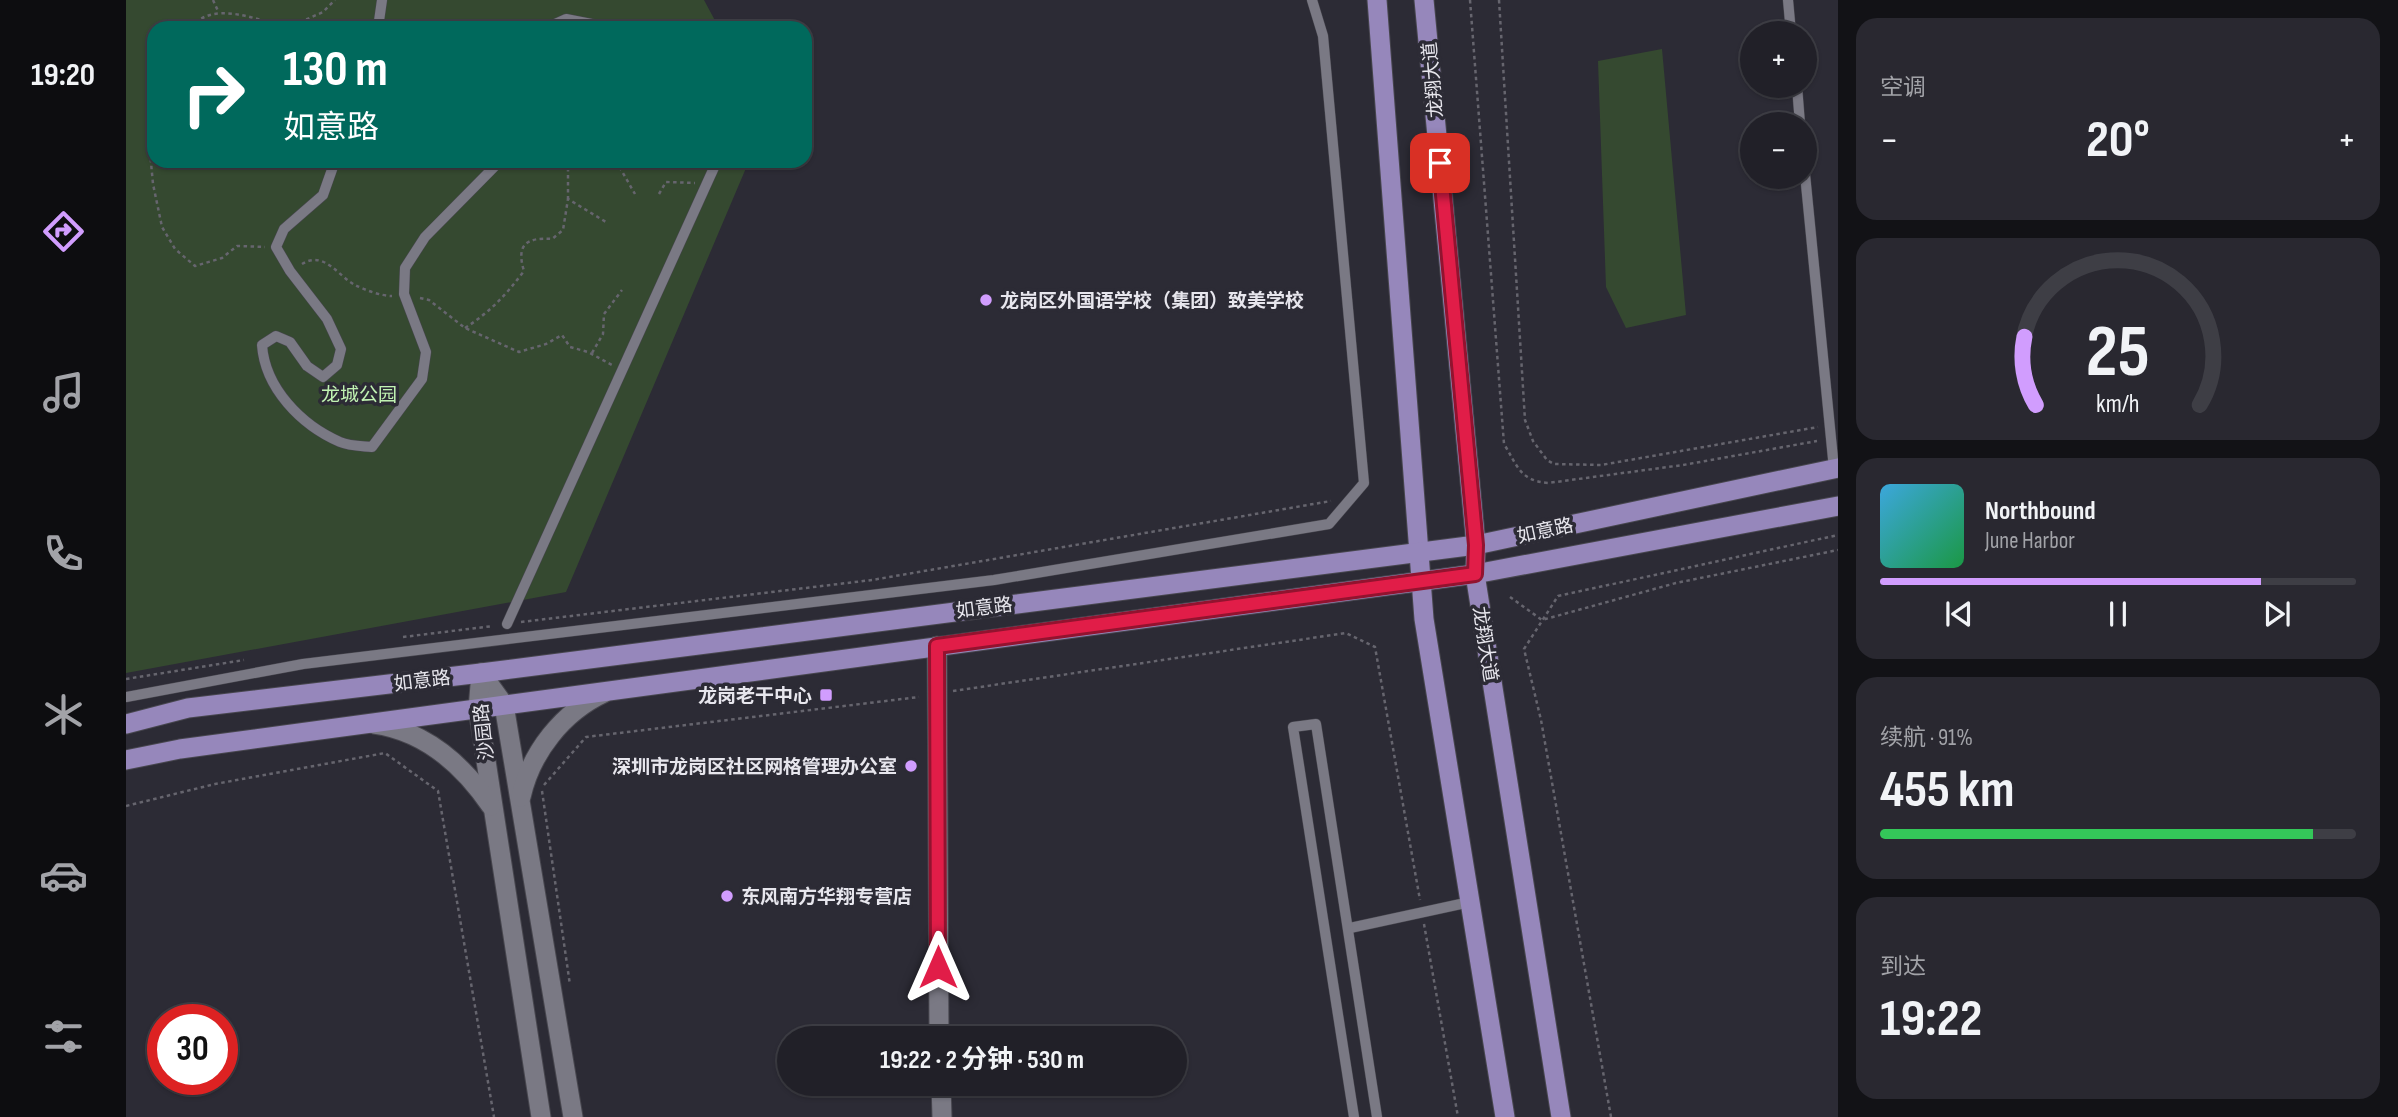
<!DOCTYPE html>
<html lang="zh">
<meta charset="utf-8">
<style>
:root{--surface:#212028;--page:#292830;--text:#f1f3f6;--muted:#a2a3a8;--line:#3e3e45;--accent:#d19dfe}
body{margin:0;font-family:"Sofia Sans Condensed","Noto Sans SC",sans-serif;background:var(--page);color:var(--text);height:100vh;display:flex;flex-direction:column;font-size:26px;white-space:nowrap}
*{box-sizing:border-box;margin:0}
p{font-size:23px;color:var(--muted)}
.icon{flex:none;width:38px;height:38px;fill:none;stroke:currentColor;stroke-width:2;stroke-linecap:round;stroke-linejoin:round}
.map{position:relative;flex:1;overflow:hidden}
.side{display:flex;flex-direction:column;gap:18px;padding:18px;background:#121216;width:560px}
.side>*{flex:none}
.banner{position:absolute;left:21px;top:21px;width:665px;height:147px;border-radius:21px;box-shadow:0 2px 5px #0004,0 0 0 2px var(--line);background:#00695c;color:#fff;overflow:hidden}
.controls{position:absolute;left:1614px;top:21px;display:grid;gap:14px}
.controls a{display:grid;place-items:center;width:77px;height:77px;border-radius:50%;background:var(--surface);box-shadow:0 2px 5px #0004,0 0 0 2px var(--line);font-size:35px}
.speed{position:absolute;left:21px;top:1004px;display:flex;gap:14px;font-size:35px;font-weight:700;text-align:center}
.speed>*{display:grid;place-content:center;width:91px;height:91px;border-radius:50%;background:var(--surface);box-shadow:0 2px 5px #0004,0 0 0 2px var(--line);line-height:1}
.speed .limit{border:10px solid #d22;background:#fff;color:#111}
.pin{position:absolute;display:grid;place-items:center;width:60px;height:60px;color:#fff;margin:-30px;border-radius:14px;box-shadow:0 4px 10px #0006}
.me{position:absolute;width:77px;margin:-38px;rotate:0deg;stroke-linejoin:round;filter:drop-shadow(0 0 5px #0008)}
.turn{display:flex;align-items:center;gap:24px;height:147px;padding:0 21px;font-size:32px}
.turn .icon{width:91px;height:91px;stroke-width:2.5}
.turn b{display:block;font-size:49px;line-height:60px}
.big{font-size:52px;font-weight:700;line-height:1.1}
.side .tile{flex:1;display:flex;flex-direction:column;justify-content:center;gap:10px;min-width:0;padding:0 24px;border-radius:21px;background:var(--page)}
.side .dial{align-items:center;gap:0}
.dial svg{height:182px;overflow:visible;fill:none;stroke:var(--line);stroke-width:7;stroke-linecap:round;text-anchor:middle}
.dial text{fill:var(--text);stroke:none}
.song{display:flex;align-items:center;gap:21px}
.cover{width:84px;height:84px;border-radius:10px;background:linear-gradient(135deg,hsl(200 70% 55%),hsl(140 70% 35%))}
.played{height:7px;border-radius:4px;background:linear-gradient(90deg,var(--accent) 80%,var(--line) 80%)}
.keys{display:flex;justify-content:space-around;direction:ltr}
.heat{display:flex;justify-content:space-between;align-items:center;font-size:38px;direction:ltr}
.charge{height:10px;border-radius:5px;background:linear-gradient(90deg,#34c759 91%,var(--line) 0)}
.trip{position:absolute;left:651px;top:1026px;width:410px;height:70px;border-radius:35px;background:var(--surface);box-shadow:0 2px 5px #0004,0 0 0 2px var(--line);font-weight:700;line-height:70px;text-align:center}
main{display:flex;flex:1;min-height:0}
.dock{display:flex;flex-direction:column;width:126px;justify-content:space-around;align-items:center;background:#0d0d10;color:var(--muted)}
.dock .icon{width:49px;height:49px}
.dock .selected{color:var(--accent)}
.dock b{font-size:32px;color:var(--text)}
.map>svg:first-child{display:block}
.green{fill:#354930}
.lines{fill:none;stroke-linecap:round;stroke-linejoin:round}
.service-casing{stroke:#47464e;stroke-width:11}
.minor-casing{stroke:#47464e;stroke-width:21}
.tertiary-casing{stroke:#47464e;stroke-width:21}
.primary-casing{stroke:#47464e;stroke-width:21}
.path{stroke:#66656e;stroke-width:2.5;stroke-dasharray:3.5 3.5;stroke-linecap:butt}
.service{stroke:#7a7984;stroke-width:10}
.minor{stroke:#7a7984;stroke-width:19}
.tertiary{stroke:#7a7984;stroke-width:19}
.primary{stroke:#9687bb;stroke-width:19}
.route-casing{stroke:#92132f;stroke-width:18}
.route{stroke:#e11d48;stroke-width:12}
.poi-dot{fill:#d19dfe;stroke:#2c2b35;stroke-width:2.5}
.labels{text-anchor:middle;stroke-width:7;stroke-linejoin:round;paint-order:stroke}
.street-label{font-size:19px;fill:#e7e6ed;stroke:#2c2b35}
.poi-label{font-size:19px;font-weight:bold;fill:#e7e6ed;stroke:#2c2b35;text-anchor:start}
.park-label{font-size:19px;fill:#c0f2b2;stroke:#2c2b35}
</style>
<main>
<nav class="dock">
<b>19:20</b>
<svg class="icon selected" aria-label="directions" viewBox="0 0 24 24"><path d="M12 3l9 9-9 9-9-9zM9 14v-3h6M13 9l2 2-2 2"/></svg>
<svg class="icon" aria-label="music" viewBox="0 0 24 24"><path d="M9 18V5l10-2v13"/><circle cx="6" cy="18" r="3"/><circle cx="16" cy="16" r="3"/></svg>
<svg class="icon" aria-label="phone" viewBox="0 0 24 24"><path d="M5 4h4l2 5-3 2q2 4 5 5l2-3 5 2v4C11 20 4 13 5 4z"/></svg>
<svg class="icon" aria-label="climate" viewBox="0 0 24 24"><path d="M12 3v18M4 7l16 10M4 17L20 7"/></svg>
<svg class="icon" aria-label="car" viewBox="0 0 24 24"><path d="M5 17H2v-5l4-1 3-4h7l3 4 3 1v5h-3M9 17h6M6 11h13"/><circle cx="7" cy="17" r="2"/><circle cx="17" cy="17" r="2"/></svg>
<svg class="icon" aria-label="filters" viewBox="0 0 24 24"><path d="M4 7h16M4 17h16"/><circle cx="9" cy="7" r="2"/><circle cx="15" cy="17" r="2"/></svg>
</nav>
<div class="map">
<svg width="1712" height="1117" viewBox="0 0 1712 1117">
<rect width="100%" height="100%" fill="#2c2b35"/>
<g class="green">
<polygon points="0,0 578,0 593,28 28,28 28,161 623,161 440,592 0,673"/>
<polygon points="1536,49 1560,315 1500,328 1480,287 1472,61"/>
</g>
<g class="lines">
<defs>
<g id="service">
<polyline points="1662,0 1665,33"/>
<polyline points="252,28 256,0"/>
<polyline points="420,28 440,19 486,28"/>
<polyline points="1671,86 1674,124"/>
<path d="M209,161L197,195L158,229L150,247L164,271L201,319L215,349L211,365L197,377L181,366L164,342L150,336L136,345C139,388 175,425 214,442C223,446 236,446 246,447L296,379L300,352L278,294L279,268L299,237L374,161"/>
<polyline points="1678,164 1708,469"/>
<polyline points="381,624 591,161"/>
<polyline points="0,697 177,664 868,580 1203,524 1238,483 1197,36 1186,0"/>
<polyline points="1224,928 1344,902"/>
<polyline points="1228,1117 1167,727 1190,724 1251,1117"/>
</g>
<g id="minor">
<polyline points="811,646 813,1038"/>
<polyline points="815,1083 816,1117"/>
</g>
<g id="tertiary">
<polyline points="355,673 378,705 447,1117"/>
<polyline points="355,673 352,709 415,1117"/>
<path d="M248,724C299,731 337,765 365,806"/>
<path d="M395,797C405,752 437,712 478,693"/>
</g>
<g id="primary">
<polyline points="1251,0 1298,619 1379,1117"/>
<polyline points="1298,0 1350,545 1349,574 1435,1117"/>
<polyline points="0,724 62,708 355,673 1350,545 1712,468"/>
<polyline points="0,760 54,749 1349,574 1712,506"/>
</g>
</defs>
<use href="#service" class="service-casing"/>
<use href="#minor" class="minor-casing"/>
<use href="#tertiary" class="tertiary-casing"/>
<use href="#primary" class="primary-casing"/>
<g class="path">
<polyline points="87,0 92,11"/>
<path d="M1344,0L1378,444C1391,465 1394,481 1422,483L1557,465L1691,441"/>
<polyline points="1373,0 1399,420 1407,441 1421,460 1428,464 1475,465 1692,427"/>
<path d="M65,28C85,0 132,19 159,28"/>
<polyline points="161,28 197,12 209,0"/>
<polyline points="28,97 21,120 27,184 36,227 49,249 69,266 96,258 111,246 139,247"/>
<polyline points="442,161 442,199"/>
<polyline points="490,161 509,194"/>
<polyline points="533,194 540,182 569,183"/>
<path d="M176,264C198,250 212,276 229,285C239,290 255,296 266,296"/>
<polyline points="294,298 303,300 339,328 393,352 420,344 436,335 444,347 462,352 486,365"/>
<path d="M339,328C364,312 380,295 398,271C390,245 400,237 426,239L437,230L442,199L480,222"/>
<polyline points="466,353 477,334 478,314 496,290"/>
<polyline points="1384,597 1416,620 1550,583 1712,550"/>
<polyline points="395,622 746,580 1205,501"/>
<polyline points="277,637 367,626"/>
<polyline points="0,679 118,660"/>
<polyline points="827,691 1220,633 1249,647 1294,900"/>
<polyline points="418,785 460,737 793,697"/>
<polyline points="416,791 444,985"/>
<polyline points="0,806 89,784 259,753 312,791 368,1117"/>
<polyline points="1298,924 1332,1117"/>
<polyline points="1485,1117 1415,720 1398,649 1432,596 1712,535"/>
</g>
<use href="#service" class="service"/>
<use href="#minor" class="minor"/>
<use href="#tertiary" class="tertiary"/>
<use href="#primary" class="primary"/>
</g>
<g class="lines">
<defs>
<polyline id="route" points="812,967 811,646 1349,574 1350,545 1314,163"/>
</defs>
<use href="#route" class="route-casing"/>
<use href="#route" class="route"/>
</g>
<g class="poi-dot">
<circle cx="860" cy="300" r="7"/>
<rect x="693" y="688" width="14" height="14" rx="3.5"/>
<circle cx="785" cy="766" r="7"/>
<circle cx="601" cy="896" r="7"/>
</g>
<g class="labels">
<g class="street-label">
<text transform="translate(1306 80) rotate(-95)" y="7">龙翔大道</text>
<text transform="translate(1419 530) rotate(-12)" y="7">如意路</text>
<text transform="translate(858 607) rotate(-7)" y="7">如意路</text>
<text transform="translate(1360 644) rotate(81)" y="7">龙翔大道</text>
<text transform="translate(296 680) rotate(-7)" y="7">如意路</text>
<text transform="translate(357 732) rotate(-96)" y="7">沙园路</text>
</g>
<g class="poi-label">
<text x="874" y="307">龙岗区外国语学校（集团）致美学校</text>
<text x="686" y="702" text-anchor="end">龙岗老干中心</text>
<text x="771" y="773" text-anchor="end">深圳市龙岗区社区网格管理办公室</text>
<text x="615" y="903">东风南方华翔专营店</text>
</g>
<g class="park-label">
<text x="233" y="401">龙城公园</text>
</g>
</g>
</svg>
<div class="controls">
<a>+</a>
<a>−</a>
</div>
<div class="speed"><div class="limit">30</div></div>
<div class="pin" style="left:1314px;top:163px;background:#d93025"><svg class="icon" aria-label="arrive" viewBox="0 0 24 24"><path d="M6 21V4h12l-3 4 3 4H6"/></svg></div>
<svg class="me" style="left:812px;top:967px" viewBox="-20 -20 40 40"><path d="M0-17L14 15 0 8-14 15z" fill="#e11d48" stroke="#fff" stroke-width="4"/></svg>
<div class="trip">19:22 · 2 分钟 · 530 m</div>
<div class="banner">
<div class="turn"><svg class="icon" aria-label="right" viewBox="0 0 24 24"><path d="M7 20v-9h11M14 6l5 5-5 5"/></svg><div><b>130 m</b>如意路</div></div>
</div>
</div>
<section class="side">
<div class="tile"><p>空调</p>
<div class="heat"><a>−</a><b class="big">20°</b><a>+</a></div>
</div>
<div class="tile dial"><svg viewBox="0 0 100 80">
<path d="M14 69A42 42 0 1 1 86 69"/>
<path d="M14 69A42 42 0 0 1 9 39" stroke="#d19dfe"/>
<text x="50" y="56" font-size="32" font-weight="700">25</text>
<text x="50" y="72" font-size="11">km/h</text>
</svg></div>
<div class="tile">
<div class="song"><i class="cover"></i><div><b>Northbound</b><p>June Harbor</p></div></div>
<div class="played"></div>
<div class="keys"><svg class="icon" aria-label="previous" viewBox="0 0 24 24"><path d="M18 5L8 12l10 7zM5 5v14"/></svg><svg class="icon" aria-label="pause" viewBox="0 0 24 24"><path d="M8 5v14M16 5v14"/></svg><svg class="icon" aria-label="next" viewBox="0 0 24 24"><path d="M6 5l10 7-10 7zM19 5v14"/></svg></div>
</div>
<div class="tile"><p>续航 · 91%</p><b class="big">455 km</b><div class="charge"></div></div>
<div class="tile"><p>到达</p><b class="big">19:22</b></div>
</section>
</main>
